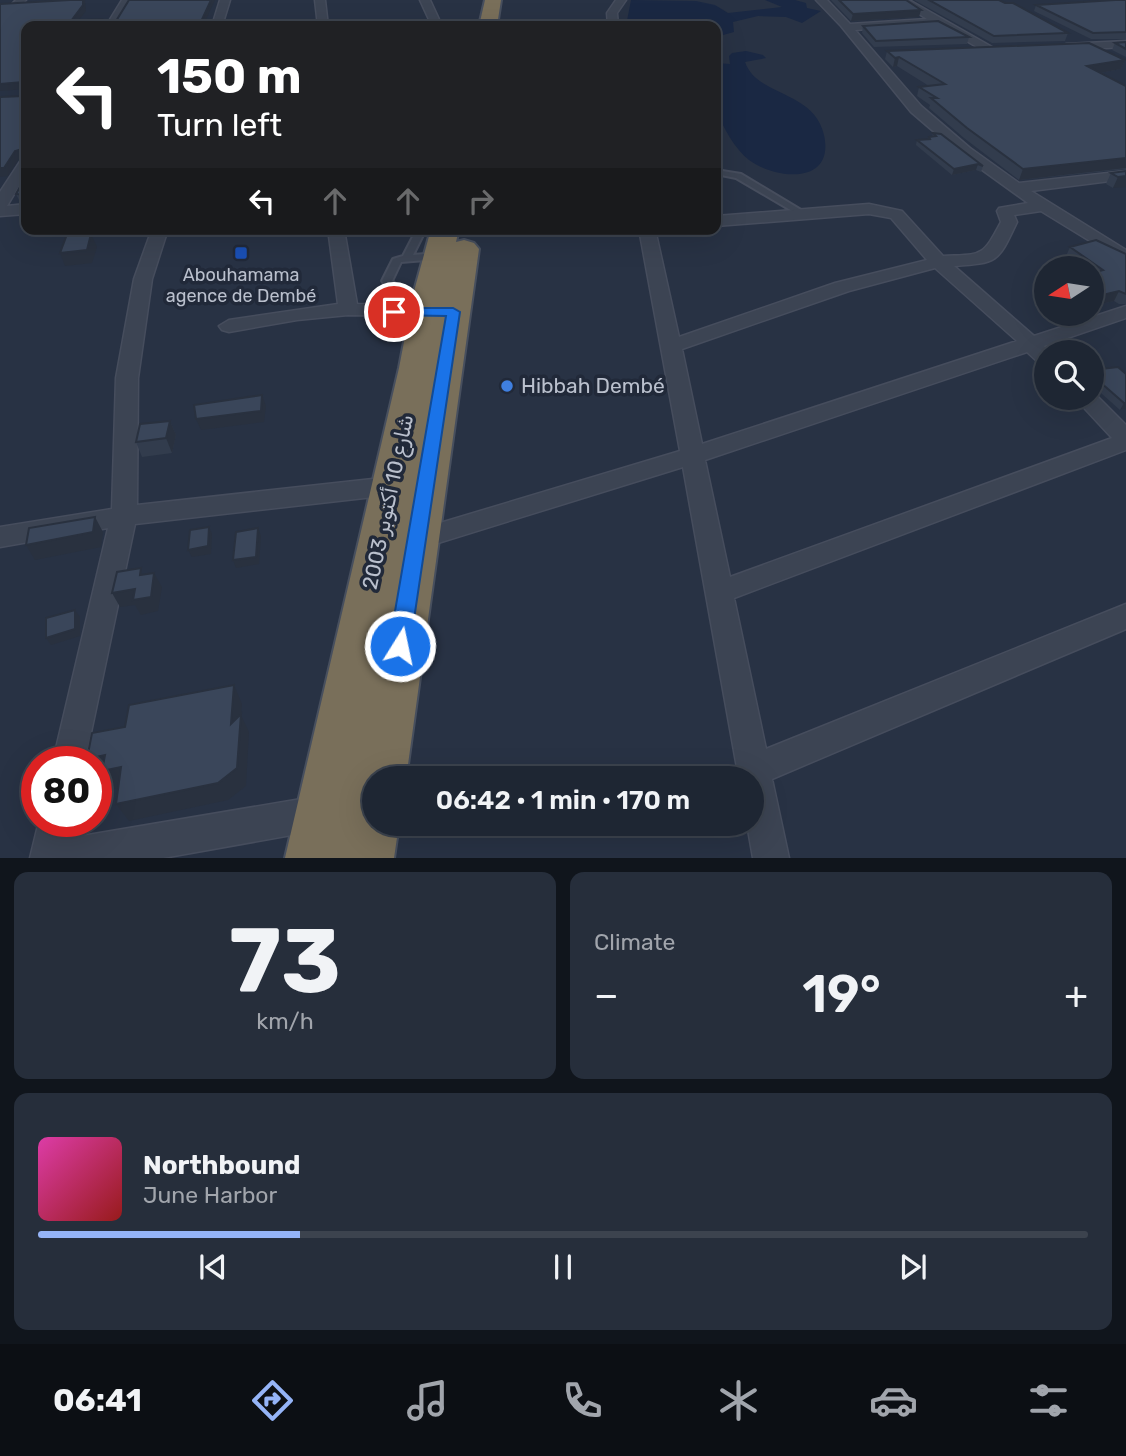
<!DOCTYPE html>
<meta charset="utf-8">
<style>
:root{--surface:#1e2633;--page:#262e3b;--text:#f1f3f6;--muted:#a1a5ac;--line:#3c434e;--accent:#95b4f7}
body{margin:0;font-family:Rubik,Cairo,sans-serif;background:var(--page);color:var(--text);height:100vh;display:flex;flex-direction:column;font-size:26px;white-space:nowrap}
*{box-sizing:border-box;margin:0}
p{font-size:23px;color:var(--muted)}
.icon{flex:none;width:38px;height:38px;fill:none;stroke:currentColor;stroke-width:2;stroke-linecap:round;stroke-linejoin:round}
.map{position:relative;height:858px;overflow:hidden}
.side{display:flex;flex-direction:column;gap:14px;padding:14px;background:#10151c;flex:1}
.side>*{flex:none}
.hud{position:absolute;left:21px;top:21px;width:700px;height:214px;border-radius:14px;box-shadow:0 7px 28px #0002,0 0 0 2px var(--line);background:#202124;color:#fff;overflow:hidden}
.needle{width:46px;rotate:258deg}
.controls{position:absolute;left:1034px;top:256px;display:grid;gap:14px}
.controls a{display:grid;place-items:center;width:70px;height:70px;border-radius:50%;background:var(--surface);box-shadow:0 7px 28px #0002,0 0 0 2px var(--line);font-size:35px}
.speed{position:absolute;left:21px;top:746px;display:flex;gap:14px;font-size:35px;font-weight:700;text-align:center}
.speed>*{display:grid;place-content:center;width:91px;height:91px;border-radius:50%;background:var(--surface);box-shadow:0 7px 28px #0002,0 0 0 2px var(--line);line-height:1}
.speed .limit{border:10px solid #d22;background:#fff;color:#111}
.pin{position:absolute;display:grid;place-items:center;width:60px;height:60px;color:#fff;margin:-30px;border:4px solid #fff;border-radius:50%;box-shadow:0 2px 7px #0007}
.me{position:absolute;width:77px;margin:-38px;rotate:10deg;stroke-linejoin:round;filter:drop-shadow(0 0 5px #0008)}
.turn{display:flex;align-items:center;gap:24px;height:147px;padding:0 21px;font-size:32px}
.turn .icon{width:91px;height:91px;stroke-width:2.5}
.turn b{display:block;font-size:49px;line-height:60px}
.lanes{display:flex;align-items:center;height:66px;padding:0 21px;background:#0003;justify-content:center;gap:35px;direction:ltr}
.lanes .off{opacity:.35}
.big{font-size:52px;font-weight:600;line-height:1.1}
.side .tile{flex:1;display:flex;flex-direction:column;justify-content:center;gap:10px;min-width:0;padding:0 24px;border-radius:14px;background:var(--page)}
.side .dial{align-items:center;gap:0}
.dial b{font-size:91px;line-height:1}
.song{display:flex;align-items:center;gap:21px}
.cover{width:84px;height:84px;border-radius:10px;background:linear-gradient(135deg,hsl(320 70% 55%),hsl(0 70% 35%))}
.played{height:7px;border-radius:4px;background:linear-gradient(90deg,var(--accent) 25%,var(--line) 25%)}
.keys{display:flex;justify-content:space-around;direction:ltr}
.heat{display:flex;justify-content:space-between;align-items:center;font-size:38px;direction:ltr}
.side .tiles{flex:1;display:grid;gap:14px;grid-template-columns:1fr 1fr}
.tile:last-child{grid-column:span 2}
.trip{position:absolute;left:362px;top:766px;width:402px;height:70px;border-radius:35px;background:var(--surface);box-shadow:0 7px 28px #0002,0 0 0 2px var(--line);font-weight:600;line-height:70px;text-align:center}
.tab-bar{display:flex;height:112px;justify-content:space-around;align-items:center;background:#0c0f14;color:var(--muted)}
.tab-bar .icon{width:49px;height:49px}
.tab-bar .current{color:var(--accent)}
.tab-bar b{font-size:32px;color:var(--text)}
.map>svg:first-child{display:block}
.water{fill:#1a2843}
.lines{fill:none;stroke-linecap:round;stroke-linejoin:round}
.lane-casing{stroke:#464d5d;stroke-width:4}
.street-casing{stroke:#464d5d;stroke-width:3}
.highway-casing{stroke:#474f5e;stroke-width:4}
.lane{fill:#3c4453;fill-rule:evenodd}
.street{fill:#3c4453;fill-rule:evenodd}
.highway{fill:#796f5a;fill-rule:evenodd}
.wall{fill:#323c4d}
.shaded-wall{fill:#29313f}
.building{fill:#3a465a;stroke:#29313f;stroke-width:2}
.route{fill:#1a73e8;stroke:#114b97;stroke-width:2}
.transit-dot{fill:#1a4fb4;stroke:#212939;stroke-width:2.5}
.shop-dot{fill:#3f7fe0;stroke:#212939;stroke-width:2.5}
.labels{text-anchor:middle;stroke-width:7;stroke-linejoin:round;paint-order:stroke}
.far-poi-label{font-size:18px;fill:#bac0cd;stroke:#212939}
.poi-label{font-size:21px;fill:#bac0cd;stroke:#212939;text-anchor:start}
.street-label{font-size:21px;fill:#bac0cd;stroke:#212939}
</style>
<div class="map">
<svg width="1126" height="858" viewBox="0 0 1126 858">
<rect width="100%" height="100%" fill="#283244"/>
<g class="water">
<path d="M631,0L696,1L715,5L728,13L782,7L765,0H795L806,3L807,8L821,11L802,23L786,17L758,16L733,22L734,32L716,37V26C701,26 671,20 662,26H626Z"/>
<path d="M746,51L763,55L766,58L745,62C757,97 814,90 824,135C835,185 776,180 749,160C735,149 723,128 717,111C712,98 716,77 716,63L730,64L729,56L732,53Z"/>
</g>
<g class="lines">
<defs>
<g id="lane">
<polygon points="716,170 741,174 806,213 799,215 736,178 716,174"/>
<path d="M417,229H426L413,255L438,253L443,256L438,259L401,262L392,281L403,290L432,293L433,295C418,304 391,295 382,281L393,259L403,256Z"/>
</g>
<g id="street">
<polygon points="16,0 26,0 0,25 0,16"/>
<polygon points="122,0 132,0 116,26 106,26"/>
<polygon points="220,0 230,0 222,26 212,26"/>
<polygon points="315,0 325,0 328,26 318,26"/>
<polygon points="420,0 430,0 442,26 432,26"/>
<polygon points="616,0 626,0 617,13 618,26 608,26 607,13"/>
<path d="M816,0H827L850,24L927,19L897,0H909L992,47V51H984L937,24L855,30L921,106L970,148L1019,183L1126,171V179L1031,191L1126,250V263L1041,211L1014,215L1017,222C998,262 999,263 954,266L1034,336L1126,306V318L1044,346L1050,352H1046V365L1039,363L1027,352L705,460L730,577L1112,438L1074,397H1092L1093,392L1126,425V450L734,598L766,749L1126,604V629L772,779L789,858H753L747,824H752V779H739L683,467L409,552L400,549L396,542L400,535L680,451L639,229H655L679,337L835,283L927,260L891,218L869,214L716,226V216L869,204L902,211L943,256C982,254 982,258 1001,222L997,211L999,208L1028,203L960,154L911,112L841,26ZM935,268L1017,341L702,444L682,349L849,291Z"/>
<polygon points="1126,41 1126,47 1066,50 1060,47 1066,44"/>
<polygon points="26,159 26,174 7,206 26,204 26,214 0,216 0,192 21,160"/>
<polygon points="152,229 168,229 152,279 138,378 137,505 391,477 400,480 403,486 400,492 391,495 135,524 85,761 53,761 108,528 0,547 0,527 112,509 116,378 134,279"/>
<polygon points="328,229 344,229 357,304 439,306 446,308 449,312 446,316 348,315 297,320 229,332 222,330 219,326 229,320 338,304"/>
<polygon points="325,795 337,800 342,812 337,824 325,829 163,858 30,858 39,821 73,821 70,838"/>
</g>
<g id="highway">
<polygon points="485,0 501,0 497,26 479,26"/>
<polygon points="431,229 459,229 456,242 464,240 474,243 479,249 406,779 374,779 374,824 399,824 394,858 285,858 399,368 413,295"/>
</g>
</defs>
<use href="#lane" class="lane-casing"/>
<use href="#street" class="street-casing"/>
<use href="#highway" class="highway-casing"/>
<use href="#lane" class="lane"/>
<use href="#street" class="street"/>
<use href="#highway" class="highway"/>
</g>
<g class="wall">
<polygon points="831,0 906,0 919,17 851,21"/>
<polygon points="914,0 999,0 1068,33 1065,41 992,43"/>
<polygon points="1106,0 1126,0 1126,39 1091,39 1034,11 1036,5 1107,0"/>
<polygon points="863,26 969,37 967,44 874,47 862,33"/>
<polygon points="1126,42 1126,57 1112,50 1115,43"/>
<polygon points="887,51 1125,60 1121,69 1100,73 1126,86 1126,169 1019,180 964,138 929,108 930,105 917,96 919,87 929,86 897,66 893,67 885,59"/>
<polygon points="933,133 983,166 981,172 976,170 952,175 916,145 917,140 928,139 929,137 932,137"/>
<polygon points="1126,171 1113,188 1106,184 1111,173"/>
<polygon points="26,176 26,203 20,202 16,194"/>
<polygon points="1070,247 1126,254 1126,304 1119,304 1114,301 1092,306 1092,268 1082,268 1066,256"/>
<polygon points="1092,370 1126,374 1126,409 1120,410 1092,385"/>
<polygon points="170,421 176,435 172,453 142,457 136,442"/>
</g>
<g class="shaded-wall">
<polygon points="83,0 85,0 86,11 74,26 71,21"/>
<polygon points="211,0 215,0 203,26 199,26"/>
<polygon points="921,10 919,17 851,21 853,14"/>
<polygon points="899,57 897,66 893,67 895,58"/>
<polygon points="1125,60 1121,69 1084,76 1087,66"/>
<polygon points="23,82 26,89 0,91 0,84"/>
<polygon points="22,149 25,156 19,159 8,176 0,177 0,168 15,151"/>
<polygon points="1126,158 1126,168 1019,180 1023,169"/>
<polygon points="978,164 976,170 952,175 954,169"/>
<polygon points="1126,176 1126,187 1113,188 1118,177"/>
<polygon points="91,234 97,247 92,263 65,266 60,253"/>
<polygon points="1119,291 1114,301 1092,306 1092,301 1094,297"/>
<polygon points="262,395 266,406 264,422 201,430 196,419"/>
<polygon points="1124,403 1126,403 1126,409 1120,410"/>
<polygon points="170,421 176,435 172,453 166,438"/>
<polygon points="95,517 103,532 101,547 35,560 26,545"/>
<polygon points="209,527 212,534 211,554 192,557 188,550"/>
<polygon points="258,528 261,536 259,564 236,568 233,560"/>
<polygon points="154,573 162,587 158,611 141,615 135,605 120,607 112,593"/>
<polygon points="75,610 80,617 80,636 51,645 46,638"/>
<polygon points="234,685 242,704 241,715 249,732 246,786 228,800 129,821 116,804 231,724"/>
<polygon points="105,755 121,767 134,785 114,789 105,776 100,777 96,772 96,761 89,761 87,759"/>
</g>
<g class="building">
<polygon points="70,0 83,0 83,5 71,21 102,19 104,22 116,21 129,0 211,0 199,26 26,26 26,165 25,165 25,151 22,149 15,151 4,168 0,168 0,97 23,96 26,85 23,82 0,84 0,4"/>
<polygon points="839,0 906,0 921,10 853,14"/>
<polygon points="929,0 999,0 1005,3 1013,3 1068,33 994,36"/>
<polygon points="1115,0 1126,0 1126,32 1093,33 1036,5"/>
<polygon points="938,21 969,37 876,41 863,26"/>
<polygon points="1126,42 1126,49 1115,43"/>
<polygon points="1089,43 1125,60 1087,66 1126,86 1126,158 1023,169 967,128 931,98 937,98 919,87 945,84 899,57 895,58 887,51"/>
<polygon points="933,133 941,134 983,166 978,164 954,169 917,140 930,139 929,137 936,136"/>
<polygon points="1126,171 1126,176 1118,177 1111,173"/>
<polygon points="26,176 26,195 16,194"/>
<polygon points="69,229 91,234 87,250 60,253"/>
<polygon points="1096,240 1126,254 1126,294 1119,291 1094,297 1092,296 1092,273 1103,270 1070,247"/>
<polygon points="1118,367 1126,374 1126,403 1124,403 1092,375 1092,370"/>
<polygon points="262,395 261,411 196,419 194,405"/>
<polygon points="170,421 166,438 136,442 140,424"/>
<polygon points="95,517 93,532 26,545 29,528"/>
<polygon points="209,527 208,546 188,550 190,530"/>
<polygon points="258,528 256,557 233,560 236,532"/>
<polygon points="141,568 140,575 154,573 151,597 133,600 135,589 112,593 117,572"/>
<polygon points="75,610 75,629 46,638 46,618"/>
<polygon points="234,685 231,724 241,714 237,768 218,783 116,804 121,767 102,771 105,755 87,759 92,733 125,727 129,705"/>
</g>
<polygon class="route" points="394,308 453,308 460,312 410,646 407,652 400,655 392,652 389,646 446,316 389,315 389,309"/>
<rect class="transit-dot" x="234" y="246" width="14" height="14" rx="3.5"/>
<circle class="shop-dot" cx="507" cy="386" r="7"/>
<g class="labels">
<g class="far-poi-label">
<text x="241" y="281">Abouhamama<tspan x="241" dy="21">agence de Dembé</tspan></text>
</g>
<g class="poi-label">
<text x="521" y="393">Hibbah Dembé</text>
</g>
<g class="street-label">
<text transform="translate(388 502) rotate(-78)" y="7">شارع 10 أكتوبر 2003</text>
</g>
</g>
</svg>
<div class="controls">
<a><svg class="needle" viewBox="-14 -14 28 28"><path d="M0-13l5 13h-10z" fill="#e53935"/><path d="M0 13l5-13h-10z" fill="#a1a5ac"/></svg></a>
<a><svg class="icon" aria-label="search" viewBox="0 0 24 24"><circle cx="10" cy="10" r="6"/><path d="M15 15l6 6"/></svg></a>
</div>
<div class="speed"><div class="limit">80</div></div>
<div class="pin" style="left:394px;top:312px;background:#d93025"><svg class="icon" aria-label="arrive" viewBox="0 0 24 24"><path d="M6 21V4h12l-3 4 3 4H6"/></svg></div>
<svg class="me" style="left:400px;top:646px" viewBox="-20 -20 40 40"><circle r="17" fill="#1a73e8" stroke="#fff" stroke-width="3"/><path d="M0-11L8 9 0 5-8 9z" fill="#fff"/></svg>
<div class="trip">06:42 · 1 min · 170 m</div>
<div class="hud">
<div class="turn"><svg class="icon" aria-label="left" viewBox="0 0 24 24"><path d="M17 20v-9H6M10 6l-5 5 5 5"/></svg><div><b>150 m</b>Turn left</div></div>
<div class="lanes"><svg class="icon" aria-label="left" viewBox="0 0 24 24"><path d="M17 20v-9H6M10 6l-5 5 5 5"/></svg><svg class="icon off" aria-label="ahead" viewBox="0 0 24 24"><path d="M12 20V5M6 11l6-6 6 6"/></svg><svg class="icon off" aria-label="ahead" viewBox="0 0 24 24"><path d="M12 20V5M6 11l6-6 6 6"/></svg><svg class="icon off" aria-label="right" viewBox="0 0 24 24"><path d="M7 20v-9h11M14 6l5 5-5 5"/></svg></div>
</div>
</div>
<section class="side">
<div class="tiles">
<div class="tile dial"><b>73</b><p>km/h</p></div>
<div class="tile"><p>Climate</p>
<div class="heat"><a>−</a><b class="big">19°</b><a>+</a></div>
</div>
<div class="tile">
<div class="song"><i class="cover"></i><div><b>Northbound</b><p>June Harbor</p></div></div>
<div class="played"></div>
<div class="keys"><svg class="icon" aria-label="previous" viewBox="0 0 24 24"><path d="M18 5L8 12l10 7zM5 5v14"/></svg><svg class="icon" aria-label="pause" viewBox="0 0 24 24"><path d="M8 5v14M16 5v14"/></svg><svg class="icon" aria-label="next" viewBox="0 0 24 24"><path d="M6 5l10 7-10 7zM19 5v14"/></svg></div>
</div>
</div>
</section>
<nav class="tab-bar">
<b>06:41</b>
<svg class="icon current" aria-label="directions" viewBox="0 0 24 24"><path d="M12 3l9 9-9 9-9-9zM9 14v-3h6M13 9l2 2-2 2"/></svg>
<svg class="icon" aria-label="music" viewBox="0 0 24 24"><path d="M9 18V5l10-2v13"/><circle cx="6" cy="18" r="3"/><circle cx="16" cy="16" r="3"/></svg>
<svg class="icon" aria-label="phone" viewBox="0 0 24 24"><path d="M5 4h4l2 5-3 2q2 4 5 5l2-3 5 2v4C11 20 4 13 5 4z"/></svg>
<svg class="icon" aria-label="climate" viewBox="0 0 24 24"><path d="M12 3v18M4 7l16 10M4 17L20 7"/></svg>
<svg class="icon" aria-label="car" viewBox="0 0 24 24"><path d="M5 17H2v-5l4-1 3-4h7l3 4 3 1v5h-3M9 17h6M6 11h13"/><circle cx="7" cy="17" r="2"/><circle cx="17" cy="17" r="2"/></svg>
<svg class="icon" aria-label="filters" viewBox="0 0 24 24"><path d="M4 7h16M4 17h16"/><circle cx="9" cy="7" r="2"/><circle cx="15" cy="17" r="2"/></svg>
</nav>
